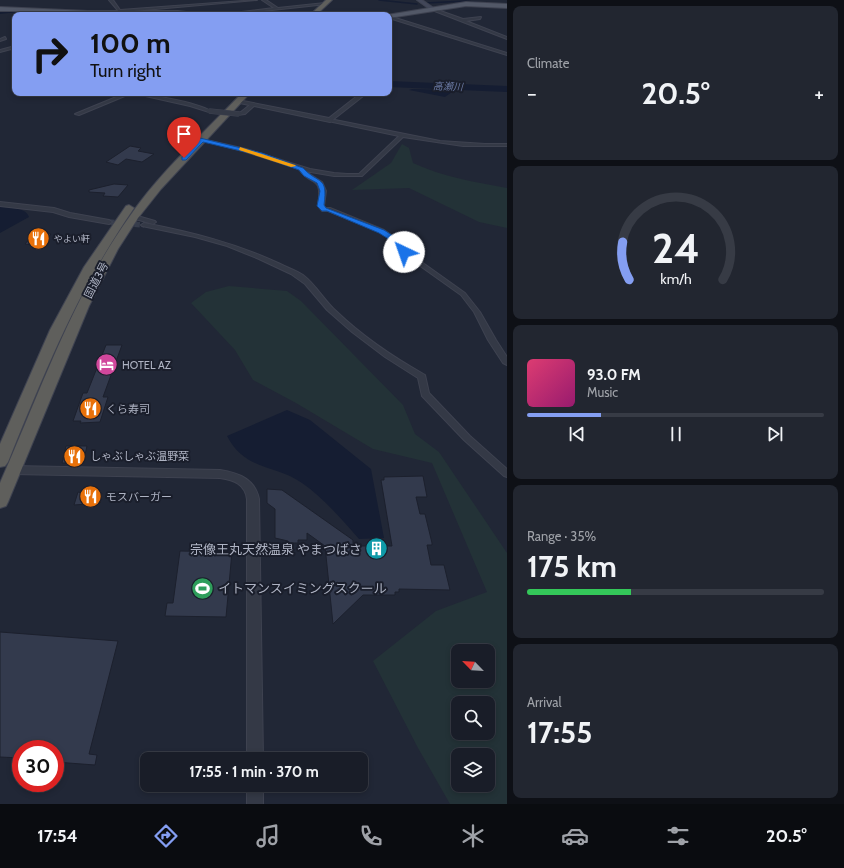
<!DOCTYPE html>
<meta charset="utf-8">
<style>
:root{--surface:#191d28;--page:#222630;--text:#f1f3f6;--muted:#9fa2a8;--line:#373b45;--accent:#849ef2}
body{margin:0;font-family:Cabin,"Noto Sans JP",sans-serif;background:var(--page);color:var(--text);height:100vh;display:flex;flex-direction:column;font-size:15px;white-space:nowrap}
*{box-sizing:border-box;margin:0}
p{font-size:13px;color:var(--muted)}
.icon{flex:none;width:22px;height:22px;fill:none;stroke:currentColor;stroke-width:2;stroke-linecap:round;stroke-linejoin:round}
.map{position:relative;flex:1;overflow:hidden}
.side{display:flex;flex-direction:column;gap:6px;padding:6px;background:#0e1016;width:337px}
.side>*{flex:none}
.hud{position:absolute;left:12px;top:12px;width:380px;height:84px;border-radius:8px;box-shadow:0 2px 6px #0003,0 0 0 1px var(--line);background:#849ef2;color:#111;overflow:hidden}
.needle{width:26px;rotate:295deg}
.controls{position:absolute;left:451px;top:644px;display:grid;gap:8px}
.controls a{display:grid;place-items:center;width:44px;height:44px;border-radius:8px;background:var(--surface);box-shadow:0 2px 6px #0003,0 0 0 1px var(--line);font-size:20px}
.speed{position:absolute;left:12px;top:740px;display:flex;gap:8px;font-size:20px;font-weight:700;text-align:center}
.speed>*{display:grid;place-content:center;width:52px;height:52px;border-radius:50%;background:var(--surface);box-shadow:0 2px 6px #0003,0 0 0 1px var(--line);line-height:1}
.speed .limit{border:6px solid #d22;background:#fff;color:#111}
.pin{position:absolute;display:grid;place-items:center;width:34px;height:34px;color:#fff;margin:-41px -17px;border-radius:50% 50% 50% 0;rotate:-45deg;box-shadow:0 0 4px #0007}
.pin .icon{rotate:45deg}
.me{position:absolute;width:44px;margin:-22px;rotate:318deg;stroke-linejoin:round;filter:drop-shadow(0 0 3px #0008)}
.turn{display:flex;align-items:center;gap:14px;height:84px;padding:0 12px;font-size:18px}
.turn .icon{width:52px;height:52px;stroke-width:2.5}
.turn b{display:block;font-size:28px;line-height:34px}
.big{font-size:30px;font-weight:800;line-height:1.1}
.side .card{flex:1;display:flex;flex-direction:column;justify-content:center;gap:6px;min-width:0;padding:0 14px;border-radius:8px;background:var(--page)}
.side .dial{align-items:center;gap:0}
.dial svg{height:104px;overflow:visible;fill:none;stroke:var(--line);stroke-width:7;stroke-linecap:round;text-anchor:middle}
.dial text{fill:var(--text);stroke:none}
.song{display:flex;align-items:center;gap:12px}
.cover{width:48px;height:48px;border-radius:6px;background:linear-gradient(135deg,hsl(340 70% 55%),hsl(320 70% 35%))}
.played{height:4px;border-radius:2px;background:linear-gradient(90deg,var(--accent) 25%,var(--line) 25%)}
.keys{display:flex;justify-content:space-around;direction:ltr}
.heat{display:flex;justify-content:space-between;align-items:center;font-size:22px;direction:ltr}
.charge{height:6px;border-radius:3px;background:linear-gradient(90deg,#34c759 35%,var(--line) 0)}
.trip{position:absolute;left:140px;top:752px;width:228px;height:40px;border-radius:8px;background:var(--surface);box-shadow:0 2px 6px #0003,0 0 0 1px var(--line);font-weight:800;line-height:40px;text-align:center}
.dock{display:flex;height:64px;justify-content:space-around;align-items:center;background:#0a0c10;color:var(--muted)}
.dock .icon{width:28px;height:28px}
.dock .current{color:var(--accent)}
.dock b{font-size:18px;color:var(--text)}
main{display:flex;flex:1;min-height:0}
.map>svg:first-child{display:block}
.green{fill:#233237;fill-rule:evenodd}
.water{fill:#151d32}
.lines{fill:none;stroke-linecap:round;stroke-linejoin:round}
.stream{stroke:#151d32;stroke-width:1.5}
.river{fill:#151d32;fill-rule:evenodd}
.building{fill:#333a4d;stroke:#1c202d}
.minor-tunnel{stroke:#363c4b;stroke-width:5.5;stroke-dasharray:5.5 3;stroke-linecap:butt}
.minor-casing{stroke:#3e4250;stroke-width:2}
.tertiary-casing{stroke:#3e4250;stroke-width:2}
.secondary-casing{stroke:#3e4250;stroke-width:2}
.primary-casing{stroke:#3e4250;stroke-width:2}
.trunk-casing{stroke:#3f4351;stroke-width:2}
.minor{fill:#343946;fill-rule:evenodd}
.tertiary{fill:#343946;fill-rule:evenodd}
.secondary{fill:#424759;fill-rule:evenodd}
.primary{fill:#525867;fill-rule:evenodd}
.trunk{fill:#5f5f5c;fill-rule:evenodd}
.minor-bridge-casing{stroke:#3e4250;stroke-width:5.5;stroke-linecap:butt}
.minor-bridge{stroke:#343946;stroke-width:4.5}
.route{fill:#1a73e8;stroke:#114b97}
.slow{fill:#f59e0b}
.labels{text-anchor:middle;stroke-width:4;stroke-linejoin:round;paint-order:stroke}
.far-poi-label{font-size:9px;fill:#aeb3c3;stroke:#1a1e2b;text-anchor:start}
.far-water-label{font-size:10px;font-style:italic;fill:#6978a1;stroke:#1a1e2b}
.street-label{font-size:11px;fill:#aeb3c3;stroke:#1a1e2b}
.poi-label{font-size:11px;fill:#aeb3c3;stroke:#1a1e2b;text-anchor:start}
.near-poi-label{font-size:13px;fill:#aeb3c3;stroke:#1a1e2b;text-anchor:end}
</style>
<main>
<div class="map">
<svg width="507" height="804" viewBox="0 0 507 804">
<rect width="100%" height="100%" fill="#212736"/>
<g class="green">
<path d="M402,144L409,148L413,163C443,177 475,182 507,188V228L479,222L409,188L352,190L391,163Z"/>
<path d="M229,286L287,291L301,301L403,405L415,434L439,452L507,553V804H450L418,748L373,661L436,611L487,592L432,463L373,449L296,403L253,380L235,350L191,303L206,292ZM458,651H488V681H458ZM458,703H488V733H458ZM458,755H488V785H458Z"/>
</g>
<g class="water">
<polygon points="412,89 455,90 445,97 409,90"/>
<path d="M0,207C9,208 26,207 29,217L0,233Z"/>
<path d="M287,410L310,420L371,469L384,538L359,539C342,520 324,498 302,483C275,464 245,471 227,436Z"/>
</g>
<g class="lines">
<g class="stream">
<polyline points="379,0 417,4"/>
<polyline points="426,3 465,1 483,3"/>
</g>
<g class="river">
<polygon points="19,8 106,13 110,15 52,15 19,12 0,14 0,10"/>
<polygon points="389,81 507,86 507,92 389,87"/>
</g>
</g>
<g class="building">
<polygon points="130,146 141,148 138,151 154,154 142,162 126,159 118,165 106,162"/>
<polygon points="114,184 128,185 118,197 103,196 105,193 89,192 89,190"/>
<polygon points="35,232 51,234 41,246 25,244"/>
<polygon points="106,345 122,345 103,397 108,397 100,422 80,423 81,421 73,421 83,393 87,393"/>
<polygon points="66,446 87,446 83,463 62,463"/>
<polygon points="423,476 427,497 416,497 420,514 425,514 432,543 432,545 427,545 431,565 444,565 450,590 399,589 399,592 395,592 395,595 363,595 333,624 325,546 307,533 307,540 298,540 298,543 288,543 288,541 275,538 275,509 267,503 267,489 282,490 353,540 353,546 392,546 381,480 384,480 384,477"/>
<polygon points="84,490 98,490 97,493 102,493 100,503 74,505 78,492 83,493"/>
<polygon points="180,551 232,552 226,617 165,616 167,603 173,603"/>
<polygon points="0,632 118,641 89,754 97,755 95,765 55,762 55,749 21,749 21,758 0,757"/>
</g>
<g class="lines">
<polyline class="minor-tunnel" points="109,222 144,225"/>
<defs>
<g id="minor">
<polygon points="109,0 113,0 120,10 257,0 122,12 123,13 121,14"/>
<polygon points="262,0 266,0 278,8 325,3 327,4 228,15 217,15 274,8"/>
<polygon points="432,8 463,19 481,17 480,19 466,21 507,37 507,39 432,10"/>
<polygon points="28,12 29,14 19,15 20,14"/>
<polygon points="389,16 507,53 507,55 389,18"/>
<polygon points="5,37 6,39 0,41 0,39"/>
<polygon points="15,46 15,48 0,52 0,50"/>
<path d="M126,93C145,93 196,102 211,111L209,112L190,106L132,93L79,115L75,114Z"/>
<polygon points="251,104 255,105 245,114 237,115 237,113 241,112"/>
<path d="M330,119L440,141L485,144H507V146H463L403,137L362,176H334L305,171L322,182L326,191L324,206L325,208H330L384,230L394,237L406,251L465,293L480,312L496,340L507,357V365L503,363L488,340L474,312L461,295L402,253L390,239L380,232L328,211H322L318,206C323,173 311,188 299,169L243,151L200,140L202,139L246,149L310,169L334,173L347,174H359L399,136L328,121V120Z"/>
<polygon points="0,202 54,208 70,213 109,220 112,222 109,224 69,217 53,212 0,206"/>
<polygon points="134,215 155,221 156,222 153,224 132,218 132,216"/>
<path d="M144,223C191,232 235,243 278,263C286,267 295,270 303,275C316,285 324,300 336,311C362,336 393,357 425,375L429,393L470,436L507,469V477L504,476L464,440L422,396L418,378L385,357L352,332L327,310L305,284L291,274L259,259L227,246L195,237L142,226L141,225Z"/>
</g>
<g id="tertiary">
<polygon points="361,93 367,93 330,122 235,102 238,100 329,118"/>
<path d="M13,466L220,470C239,473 255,479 259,499L263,759H247V499C245,484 234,480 220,478L13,474L9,473L7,470L9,467Z"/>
<rect x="247" y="785" width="16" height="19"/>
</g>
<polygon id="secondary" points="417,0 422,0 435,9 431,10"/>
<g id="primary">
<polygon points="466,2 507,4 507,8 466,6 389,18 389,15 387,15"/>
<polygon points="0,7 88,11 178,11 211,15 88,15 33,11 0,11"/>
</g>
<g id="trunk">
<polygon points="326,0 332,0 316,15 310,15"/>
<path d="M242,93H250L161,189L138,218L118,249L89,306L8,502L6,506L0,508V483C39,395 73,295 130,216C161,171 204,133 242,93Z"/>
<path d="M129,205L134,208C78,289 45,371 8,462L5,466L0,467V444L50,330L84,267L126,206Z"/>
</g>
</defs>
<use href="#minor" class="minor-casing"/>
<use href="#tertiary" class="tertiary-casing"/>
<use href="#secondary" class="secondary-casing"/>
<use href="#primary" class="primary-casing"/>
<use href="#trunk" class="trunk-casing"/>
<use href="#minor" class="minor"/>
<use href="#tertiary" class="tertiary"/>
<use href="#secondary" class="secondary"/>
<use href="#primary" class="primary"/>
<use href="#trunk" class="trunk"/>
<defs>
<polyline id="minor-bridge" points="209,111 239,114"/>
</defs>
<use href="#minor-bridge" class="minor-bridge-casing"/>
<use href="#minor-bridge" class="minor-bridge"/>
</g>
<path class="route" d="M200,138L262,153L303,168C319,185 328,175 324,205L326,208L384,230L395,237L407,252L401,253L390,240L379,233L327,211H322L317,206L320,191L317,183L304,176L299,170L258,155L203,142L186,160H182V157Z"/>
<polygon class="slow" points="240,147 295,165 296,166 291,167 239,150"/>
<defs>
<symbol id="restaurant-disc" viewBox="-11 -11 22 22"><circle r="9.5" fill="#e8710a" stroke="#1a1e2b"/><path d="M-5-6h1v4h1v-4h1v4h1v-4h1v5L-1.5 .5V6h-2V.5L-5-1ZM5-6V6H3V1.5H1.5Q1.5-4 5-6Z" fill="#fff"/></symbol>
<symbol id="hotel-disc" viewBox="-11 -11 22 22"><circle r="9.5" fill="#d1479c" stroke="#1a1e2b"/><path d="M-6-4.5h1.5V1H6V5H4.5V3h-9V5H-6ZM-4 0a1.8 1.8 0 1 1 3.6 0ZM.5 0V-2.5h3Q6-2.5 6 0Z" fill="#fff"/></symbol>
<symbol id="building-disc" viewBox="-11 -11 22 22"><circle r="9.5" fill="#0f9aa8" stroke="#1a1e2b"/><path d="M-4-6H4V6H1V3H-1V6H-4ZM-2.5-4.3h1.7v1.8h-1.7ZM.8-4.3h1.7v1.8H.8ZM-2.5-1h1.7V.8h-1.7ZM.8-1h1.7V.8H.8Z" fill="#fff"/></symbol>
<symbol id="stadium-disc" viewBox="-11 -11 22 22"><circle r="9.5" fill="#2e9e5b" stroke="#1a1e2b"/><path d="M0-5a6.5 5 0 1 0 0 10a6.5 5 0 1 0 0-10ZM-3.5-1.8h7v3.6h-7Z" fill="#fff"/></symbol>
</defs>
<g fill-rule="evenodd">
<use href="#restaurant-disc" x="26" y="226" width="25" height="25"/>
<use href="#hotel-disc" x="94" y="352" width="25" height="25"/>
<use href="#restaurant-disc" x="78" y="396" width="25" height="25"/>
<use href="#restaurant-disc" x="62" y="444" width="25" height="25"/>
<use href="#restaurant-disc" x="78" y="484" width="25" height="25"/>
<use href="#building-disc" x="364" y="536" width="25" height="25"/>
<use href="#stadium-disc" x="190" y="576" width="25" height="25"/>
</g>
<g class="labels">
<g class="far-poi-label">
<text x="54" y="242">やよい軒</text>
</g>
<g class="far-water-label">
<text transform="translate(448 86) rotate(2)" y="4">高瀬川</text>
</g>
<g class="street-label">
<text transform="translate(96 280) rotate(-63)" y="4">国道3号</text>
</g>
<g class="poi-label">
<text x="122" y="369">HOTEL AZ</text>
<text x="106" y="413">くら寿司</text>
<text x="90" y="460">しゃぶしゃぶ温野菜</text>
<text x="106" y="501">モスバーガー</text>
</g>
<g class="near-poi-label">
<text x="362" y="554">宗像王丸天然温泉 やまつばさ</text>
<text x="218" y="593" text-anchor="start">イトマンスイミングスクール</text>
</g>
</g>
</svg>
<div class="controls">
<a><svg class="needle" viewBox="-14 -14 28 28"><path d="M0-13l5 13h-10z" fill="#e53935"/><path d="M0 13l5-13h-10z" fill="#9fa2a8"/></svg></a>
<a><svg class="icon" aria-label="search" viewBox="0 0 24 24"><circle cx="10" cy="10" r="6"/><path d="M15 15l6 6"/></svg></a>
<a><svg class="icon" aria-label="layers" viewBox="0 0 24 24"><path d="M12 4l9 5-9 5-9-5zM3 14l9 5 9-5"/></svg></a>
</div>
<div class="speed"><div class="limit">30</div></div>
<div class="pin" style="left:184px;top:158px;background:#d93025"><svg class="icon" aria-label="arrive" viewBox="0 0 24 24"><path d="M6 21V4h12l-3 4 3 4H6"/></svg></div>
<svg class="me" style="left:404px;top:252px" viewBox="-20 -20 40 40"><circle r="19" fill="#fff"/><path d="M0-13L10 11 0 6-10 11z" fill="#1a73e8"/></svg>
<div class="trip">17:55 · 1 min · 370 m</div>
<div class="hud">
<div class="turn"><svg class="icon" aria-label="right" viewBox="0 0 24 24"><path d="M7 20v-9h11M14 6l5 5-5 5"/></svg><div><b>100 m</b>Turn right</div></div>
</div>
</div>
<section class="side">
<div class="card"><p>Climate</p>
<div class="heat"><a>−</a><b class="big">20.5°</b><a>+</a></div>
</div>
<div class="card dial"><svg viewBox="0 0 100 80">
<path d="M14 69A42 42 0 1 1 86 69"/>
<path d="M14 69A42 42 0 0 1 9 40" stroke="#849ef2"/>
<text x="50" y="56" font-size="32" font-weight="700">24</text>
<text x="50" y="72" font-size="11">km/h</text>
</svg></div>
<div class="card">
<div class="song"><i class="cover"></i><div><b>93.0 FM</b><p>Music</p></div></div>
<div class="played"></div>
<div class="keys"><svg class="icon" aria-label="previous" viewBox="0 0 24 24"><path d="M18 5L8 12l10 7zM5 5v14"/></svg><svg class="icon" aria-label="pause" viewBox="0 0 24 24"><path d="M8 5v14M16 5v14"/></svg><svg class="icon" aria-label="next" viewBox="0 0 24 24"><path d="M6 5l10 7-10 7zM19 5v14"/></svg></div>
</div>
<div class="card"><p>Range · 35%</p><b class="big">175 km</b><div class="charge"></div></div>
<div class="card"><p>Arrival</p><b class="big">17:55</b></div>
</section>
</main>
<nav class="dock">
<b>17:54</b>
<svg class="icon current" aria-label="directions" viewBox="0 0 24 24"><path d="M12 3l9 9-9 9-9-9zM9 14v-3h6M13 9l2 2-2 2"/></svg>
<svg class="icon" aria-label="music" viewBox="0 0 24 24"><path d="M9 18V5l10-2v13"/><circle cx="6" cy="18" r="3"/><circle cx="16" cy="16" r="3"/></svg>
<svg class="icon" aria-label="phone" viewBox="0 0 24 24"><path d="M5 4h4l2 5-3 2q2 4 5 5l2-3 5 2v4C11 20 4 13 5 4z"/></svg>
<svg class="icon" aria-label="climate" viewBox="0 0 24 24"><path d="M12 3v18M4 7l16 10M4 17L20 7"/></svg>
<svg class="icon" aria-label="car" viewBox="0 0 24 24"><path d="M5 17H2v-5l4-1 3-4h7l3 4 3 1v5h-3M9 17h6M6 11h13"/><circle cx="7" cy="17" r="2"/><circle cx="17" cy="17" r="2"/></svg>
<svg class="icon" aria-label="filters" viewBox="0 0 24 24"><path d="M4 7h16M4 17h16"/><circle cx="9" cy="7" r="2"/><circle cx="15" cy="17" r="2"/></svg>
<b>20.5°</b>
</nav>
